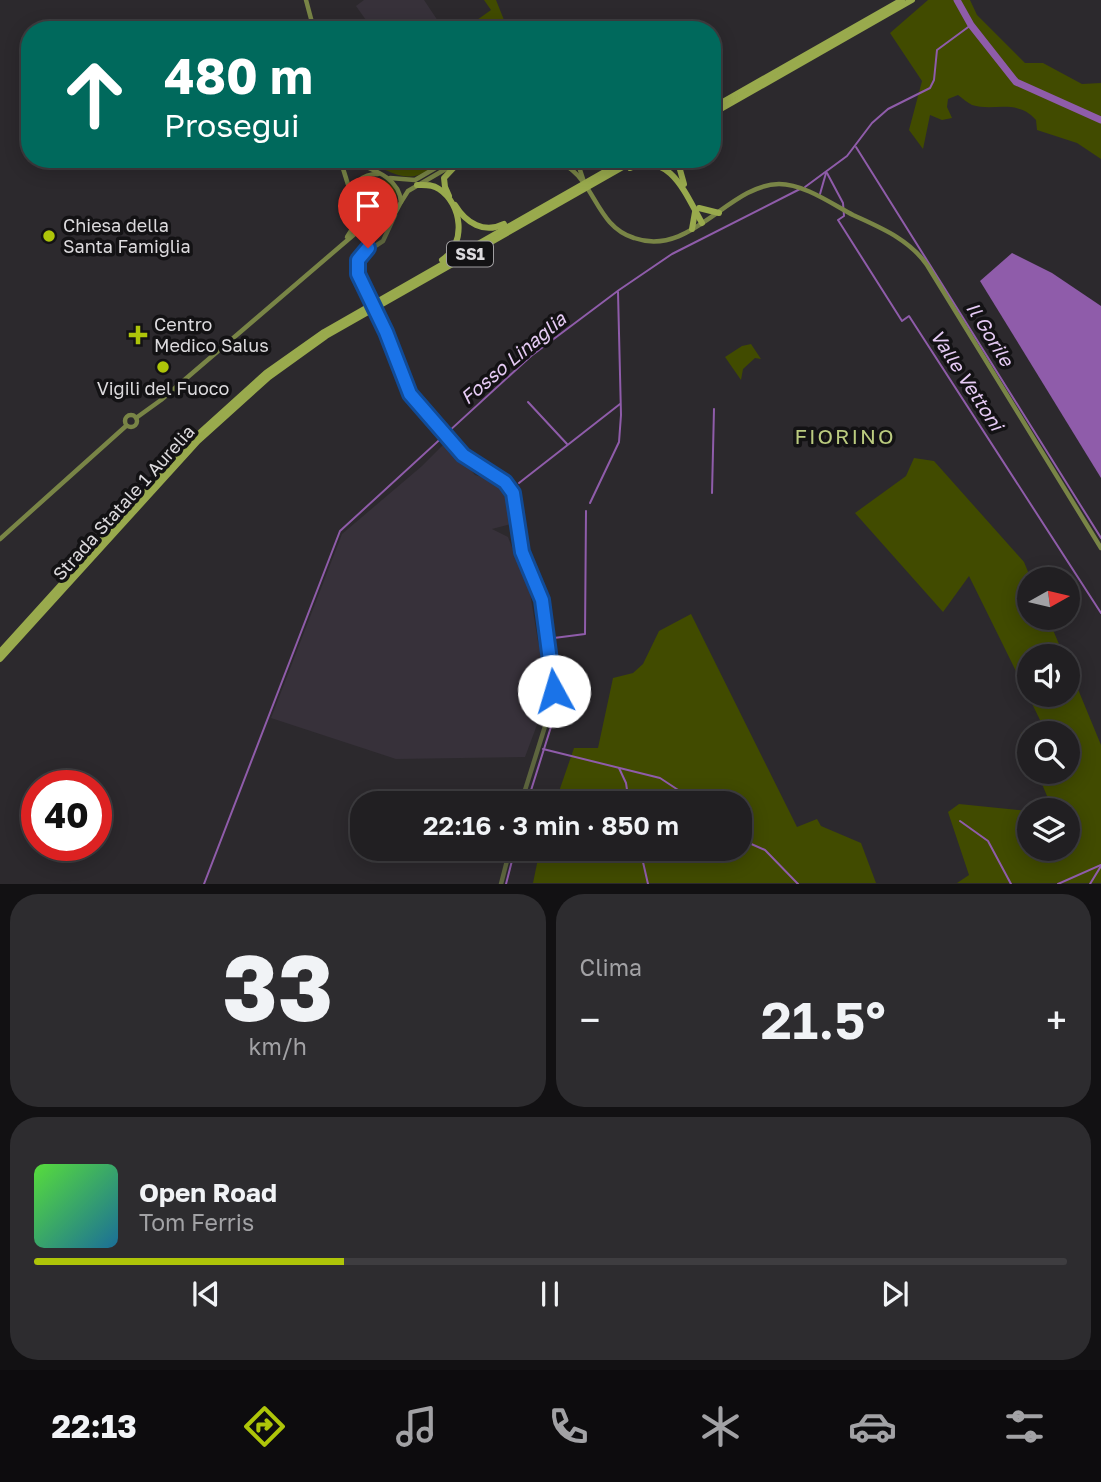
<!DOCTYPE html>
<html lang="it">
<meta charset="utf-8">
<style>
:root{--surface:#211f22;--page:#2d2c2f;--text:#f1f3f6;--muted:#a2a2a5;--line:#3e3d40;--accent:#aec509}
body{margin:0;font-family:"Golos Text",sans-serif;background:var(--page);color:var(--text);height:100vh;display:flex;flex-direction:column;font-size:26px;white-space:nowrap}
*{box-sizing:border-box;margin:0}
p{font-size:23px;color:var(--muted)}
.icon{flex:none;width:38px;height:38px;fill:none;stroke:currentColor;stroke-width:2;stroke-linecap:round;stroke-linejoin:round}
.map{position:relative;height:884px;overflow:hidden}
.drawer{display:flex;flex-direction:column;gap:10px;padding:10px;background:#121113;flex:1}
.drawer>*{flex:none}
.hud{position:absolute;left:21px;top:21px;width:700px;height:147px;border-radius:28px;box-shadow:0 4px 18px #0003,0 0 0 2px var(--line);background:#00695c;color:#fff;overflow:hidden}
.needle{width:46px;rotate:82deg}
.tools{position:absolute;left:1017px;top:567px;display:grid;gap:14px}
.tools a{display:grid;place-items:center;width:63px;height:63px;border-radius:50%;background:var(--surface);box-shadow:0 4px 18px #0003,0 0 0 2px var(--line);font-size:35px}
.speed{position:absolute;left:21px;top:770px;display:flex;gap:14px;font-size:35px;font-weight:700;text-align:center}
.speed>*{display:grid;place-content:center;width:91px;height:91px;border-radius:50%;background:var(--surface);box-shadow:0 4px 18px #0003,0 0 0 2px var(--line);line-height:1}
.speed .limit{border:10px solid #d22;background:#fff;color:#111}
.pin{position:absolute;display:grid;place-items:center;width:60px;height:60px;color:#fff;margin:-72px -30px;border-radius:50% 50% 50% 0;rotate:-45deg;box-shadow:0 0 7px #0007}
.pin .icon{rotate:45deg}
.me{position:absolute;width:77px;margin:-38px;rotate:354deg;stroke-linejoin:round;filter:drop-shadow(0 0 5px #0008)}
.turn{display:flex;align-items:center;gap:24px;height:147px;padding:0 28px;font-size:32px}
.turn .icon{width:91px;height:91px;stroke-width:2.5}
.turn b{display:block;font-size:49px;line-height:60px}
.big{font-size:52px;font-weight:600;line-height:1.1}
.drawer .card{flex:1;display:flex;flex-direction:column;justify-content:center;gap:10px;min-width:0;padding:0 24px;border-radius:28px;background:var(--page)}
.drawer .dial{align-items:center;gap:0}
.dial b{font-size:91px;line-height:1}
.song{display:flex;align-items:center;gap:21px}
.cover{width:84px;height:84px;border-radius:10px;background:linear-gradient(135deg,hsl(110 70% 55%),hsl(200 70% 35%))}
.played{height:7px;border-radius:4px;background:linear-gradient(90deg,var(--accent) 30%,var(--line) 30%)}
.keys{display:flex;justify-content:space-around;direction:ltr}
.heat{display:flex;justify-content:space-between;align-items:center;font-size:38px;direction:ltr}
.drawer .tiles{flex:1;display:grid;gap:10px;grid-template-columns:1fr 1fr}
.card:last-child{grid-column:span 2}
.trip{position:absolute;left:350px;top:791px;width:402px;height:70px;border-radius:28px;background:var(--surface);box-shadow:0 4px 18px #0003,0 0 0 2px var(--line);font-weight:600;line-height:70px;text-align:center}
.menu{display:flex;height:112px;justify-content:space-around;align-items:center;background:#0d0c0e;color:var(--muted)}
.menu .icon{width:49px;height:49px}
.menu .on{color:var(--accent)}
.menu b{font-size:32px;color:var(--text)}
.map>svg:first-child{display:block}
.built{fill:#37313a}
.green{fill:#414b00}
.water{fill:#8f5caa}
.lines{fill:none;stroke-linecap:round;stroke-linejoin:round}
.stream{stroke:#8f5caa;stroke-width:2}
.river{stroke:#8f5caa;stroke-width:7}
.tertiary{stroke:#5d653e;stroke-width:4.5}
.secondary{stroke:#798546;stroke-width:4.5}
.trunk{stroke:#99aa4d;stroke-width:6}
.route-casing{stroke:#114b97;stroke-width:18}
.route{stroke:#1a73e8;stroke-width:12}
.poi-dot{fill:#aec509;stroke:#131214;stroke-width:2.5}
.labels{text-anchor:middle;stroke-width:7;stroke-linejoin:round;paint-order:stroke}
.shield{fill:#131214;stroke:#a09ea1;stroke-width:2}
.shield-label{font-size:16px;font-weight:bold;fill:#dcdadd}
.poi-label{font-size:18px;fill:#dcdadd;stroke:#131214;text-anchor:start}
.street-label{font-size:18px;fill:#dcdadd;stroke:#131214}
.water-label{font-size:19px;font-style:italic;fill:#e6cbf5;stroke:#131214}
.quarter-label{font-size:21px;letter-spacing:2px;fill:#bbcb7f;stroke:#131214}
</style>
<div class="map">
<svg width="1101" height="884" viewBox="0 0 1101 884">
<rect width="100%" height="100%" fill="#2c292d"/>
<g class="built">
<polygon points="364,0 424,0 444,30 373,30 356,6"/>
<polygon points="446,442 475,475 488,479 500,487 507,499 511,524 492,529 508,537 530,593 538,641 549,685 547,698 525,757 396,759 271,718 342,534 422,466"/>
</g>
<g class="green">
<polygon points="484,0 496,0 508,30 463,30 491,10"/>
<path d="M928,0H970L977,15L1025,63H1043L1082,84L1101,83V159L1077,143L1037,130L1036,120C1017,98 993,112 972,105C968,103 962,98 958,95L948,99L947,107L952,118L942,120L930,115L923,149L909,130L922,81L890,33Z"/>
<path d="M370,159H449C425,172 415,184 388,171C380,168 375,166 370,159Z"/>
<circle cx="375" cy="200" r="22"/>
<polygon points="751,344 761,359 755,358 743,369 741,380 725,357 742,346"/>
<polygon points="914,458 934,461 1024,562 1031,579 1029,579 1029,618 1048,618 1064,656 1029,656 1029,695 1068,695 1068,665 1101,745 1101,883 957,883 969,875 948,812 959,804 1029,811 1029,849 1068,849 1068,810 1032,810 1052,808 1037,772 1068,772 1068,733 1029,733 1029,752 1021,733 1041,722 969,576 943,612 855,513 906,476"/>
<polygon points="691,614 797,827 817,819 821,826 861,843 876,883 533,883 540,849 740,849 740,803 555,803 574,748 598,748 613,678 633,673 643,664 659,631"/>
</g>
<polygon class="water" points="1012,253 1052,273 1101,306 1101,478 980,281"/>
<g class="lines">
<g class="stream">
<polyline points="856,147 1101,538"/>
<polyline points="827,173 843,203 844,216 838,220 902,321 909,316 1101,613"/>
<polyline points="805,187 847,156 872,123 888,109 930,88 934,80 937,50 971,25"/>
<polyline points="820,194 826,173"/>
<polyline points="528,402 567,444"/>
<polyline points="519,483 620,404"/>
<polyline points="712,493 714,409"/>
<polyline points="590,503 619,442 621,415 618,292"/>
<polyline points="543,749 660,778 698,803"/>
<polyline points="619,768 626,783 629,803"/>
<polyline points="527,803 561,695 554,638 585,634 586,511"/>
<polyline points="960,821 988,841 1011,884"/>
<polyline points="740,839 765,850 798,884"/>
<polyline points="640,849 648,884"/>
<polyline points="204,884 340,531 531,356 619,290 672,254 800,189"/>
<polyline points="506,884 515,849"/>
<polyline points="1058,884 1101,865"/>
<polyline points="1090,884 1101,866"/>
</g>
<polyline class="river" points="957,0 971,25 1016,82 1101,120"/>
<g class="tertiary">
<polyline points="395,215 383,241 360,256 357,269 362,286 383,325 410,394 463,455 505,482 510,489 522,552 542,600 554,685 552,704 521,803"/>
<polyline points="501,884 510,849"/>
</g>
<g class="secondary">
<polyline points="306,0 314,30"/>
<polyline points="340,159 351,194"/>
<polyline points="563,159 566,166 571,169"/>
<polyline points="583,159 580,170 584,182"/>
<path d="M571,169C596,189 599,227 634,238C691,258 728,185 779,184C804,184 832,204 853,215C881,228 909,239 927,265L1101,548"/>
<polyline points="390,178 415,180 451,159"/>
<polyline points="401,202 408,191 456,163"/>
<path d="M372,224L357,216L351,198C353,183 362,174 378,174"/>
<polyline points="347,237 354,226 353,210"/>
<circle cx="131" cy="421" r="6"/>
<path d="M136,418L161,400L357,232L393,217L401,202C399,175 369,169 347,159"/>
<polyline points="0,539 126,426"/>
</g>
<g class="trunk">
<polyline points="712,108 902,0"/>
<polyline points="712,114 912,0"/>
<polyline points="677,159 684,184"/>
<path d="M630,168C670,150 686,195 702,223"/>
<path d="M417,185C424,185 432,184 439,189C462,204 467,244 442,260"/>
<polyline points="449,196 445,187 444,178 460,161"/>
<path d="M455,205C466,223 484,234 504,224"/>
<polyline points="699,208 719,213"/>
<polyline points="692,229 695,212"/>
<polyline points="0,652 193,439 266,373 324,332 627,159"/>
<polyline points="0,659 198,441 269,377 326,336 637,159"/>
</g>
</g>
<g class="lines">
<defs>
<polyline id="route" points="368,248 358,260 358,274 386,332 410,394 463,455 505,482 513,493 522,552 542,600 554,691"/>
</defs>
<use href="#route" class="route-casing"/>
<use href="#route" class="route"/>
</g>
<g class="poi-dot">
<circle cx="49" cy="236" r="7"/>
<path d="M134.5 324.5h7v7h7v7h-7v7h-7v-7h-7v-7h7z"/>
<circle cx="163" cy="367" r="7"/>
</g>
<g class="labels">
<rect class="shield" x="447" y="241.5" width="46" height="25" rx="5"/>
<g class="shield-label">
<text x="470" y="260">SS1</text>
</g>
<g class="poi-label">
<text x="63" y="232">Chiesa della<tspan x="63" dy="21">Santa Famiglia</tspan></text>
<text x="154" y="331">Centro<tspan x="154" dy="21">Medico Salus</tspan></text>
<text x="163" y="395" text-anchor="middle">Vigili del Fuoco</text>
</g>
<g class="street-label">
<text transform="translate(124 503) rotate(-48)" y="6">Strada Statale 1 Aurelia</text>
</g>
<g class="water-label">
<text transform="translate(990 334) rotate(58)" y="7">Il Gorile</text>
<text transform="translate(513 358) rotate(-40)" y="7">Fosso Linaglia</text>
<text transform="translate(967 380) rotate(57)" y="7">Valle Vettoni</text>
</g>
<g class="quarter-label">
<text x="845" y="444">FIORINO</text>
</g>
</g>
</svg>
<div class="tools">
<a><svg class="needle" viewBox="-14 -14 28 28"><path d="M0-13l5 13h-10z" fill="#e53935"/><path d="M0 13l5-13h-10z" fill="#a2a2a5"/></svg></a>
<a><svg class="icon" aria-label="sound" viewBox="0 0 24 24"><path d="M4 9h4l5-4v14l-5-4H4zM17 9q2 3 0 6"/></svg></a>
<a><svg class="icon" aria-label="search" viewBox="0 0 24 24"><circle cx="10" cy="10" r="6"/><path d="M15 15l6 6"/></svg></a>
<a><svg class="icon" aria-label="layers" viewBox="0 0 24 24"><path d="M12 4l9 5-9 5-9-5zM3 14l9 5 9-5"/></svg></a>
</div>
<div class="speed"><div class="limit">40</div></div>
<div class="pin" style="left:368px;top:248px;background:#d93025"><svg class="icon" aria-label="arrive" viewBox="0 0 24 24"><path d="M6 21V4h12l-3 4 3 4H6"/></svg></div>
<svg class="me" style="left:554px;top:691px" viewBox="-20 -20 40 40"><circle r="19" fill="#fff"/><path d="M0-13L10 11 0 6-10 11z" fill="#1a73e8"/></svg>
<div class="trip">22:16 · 3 min · 850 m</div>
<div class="hud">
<div class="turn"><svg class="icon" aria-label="ahead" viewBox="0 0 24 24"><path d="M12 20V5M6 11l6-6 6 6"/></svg><div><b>480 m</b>Prosegui</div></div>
</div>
</div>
<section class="drawer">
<div class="tiles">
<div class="card dial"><b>33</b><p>km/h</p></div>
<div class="card"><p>Clima</p>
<div class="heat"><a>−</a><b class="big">21.5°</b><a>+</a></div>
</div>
<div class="card">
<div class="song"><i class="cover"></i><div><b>Open Road</b><p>Tom Ferris</p></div></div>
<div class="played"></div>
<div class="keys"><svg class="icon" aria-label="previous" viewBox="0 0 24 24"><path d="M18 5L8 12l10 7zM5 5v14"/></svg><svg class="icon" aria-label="pause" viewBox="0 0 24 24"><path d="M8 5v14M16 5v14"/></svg><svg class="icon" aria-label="next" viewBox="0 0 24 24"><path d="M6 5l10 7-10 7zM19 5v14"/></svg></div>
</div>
</div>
</section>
<nav class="menu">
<b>22:13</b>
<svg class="icon on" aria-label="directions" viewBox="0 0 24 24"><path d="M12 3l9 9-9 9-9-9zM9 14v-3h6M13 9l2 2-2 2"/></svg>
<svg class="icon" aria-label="music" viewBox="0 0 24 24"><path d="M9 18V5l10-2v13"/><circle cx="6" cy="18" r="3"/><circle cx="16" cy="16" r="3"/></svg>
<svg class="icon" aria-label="phone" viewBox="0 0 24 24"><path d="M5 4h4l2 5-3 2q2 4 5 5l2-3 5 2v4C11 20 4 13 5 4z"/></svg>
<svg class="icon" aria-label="climate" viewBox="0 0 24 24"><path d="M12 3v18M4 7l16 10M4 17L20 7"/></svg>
<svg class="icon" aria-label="car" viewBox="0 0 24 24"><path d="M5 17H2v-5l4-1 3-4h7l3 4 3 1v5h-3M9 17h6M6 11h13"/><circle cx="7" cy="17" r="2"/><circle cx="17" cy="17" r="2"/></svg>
<svg class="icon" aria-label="filters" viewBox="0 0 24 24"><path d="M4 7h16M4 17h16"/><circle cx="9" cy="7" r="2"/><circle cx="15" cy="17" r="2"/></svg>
</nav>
